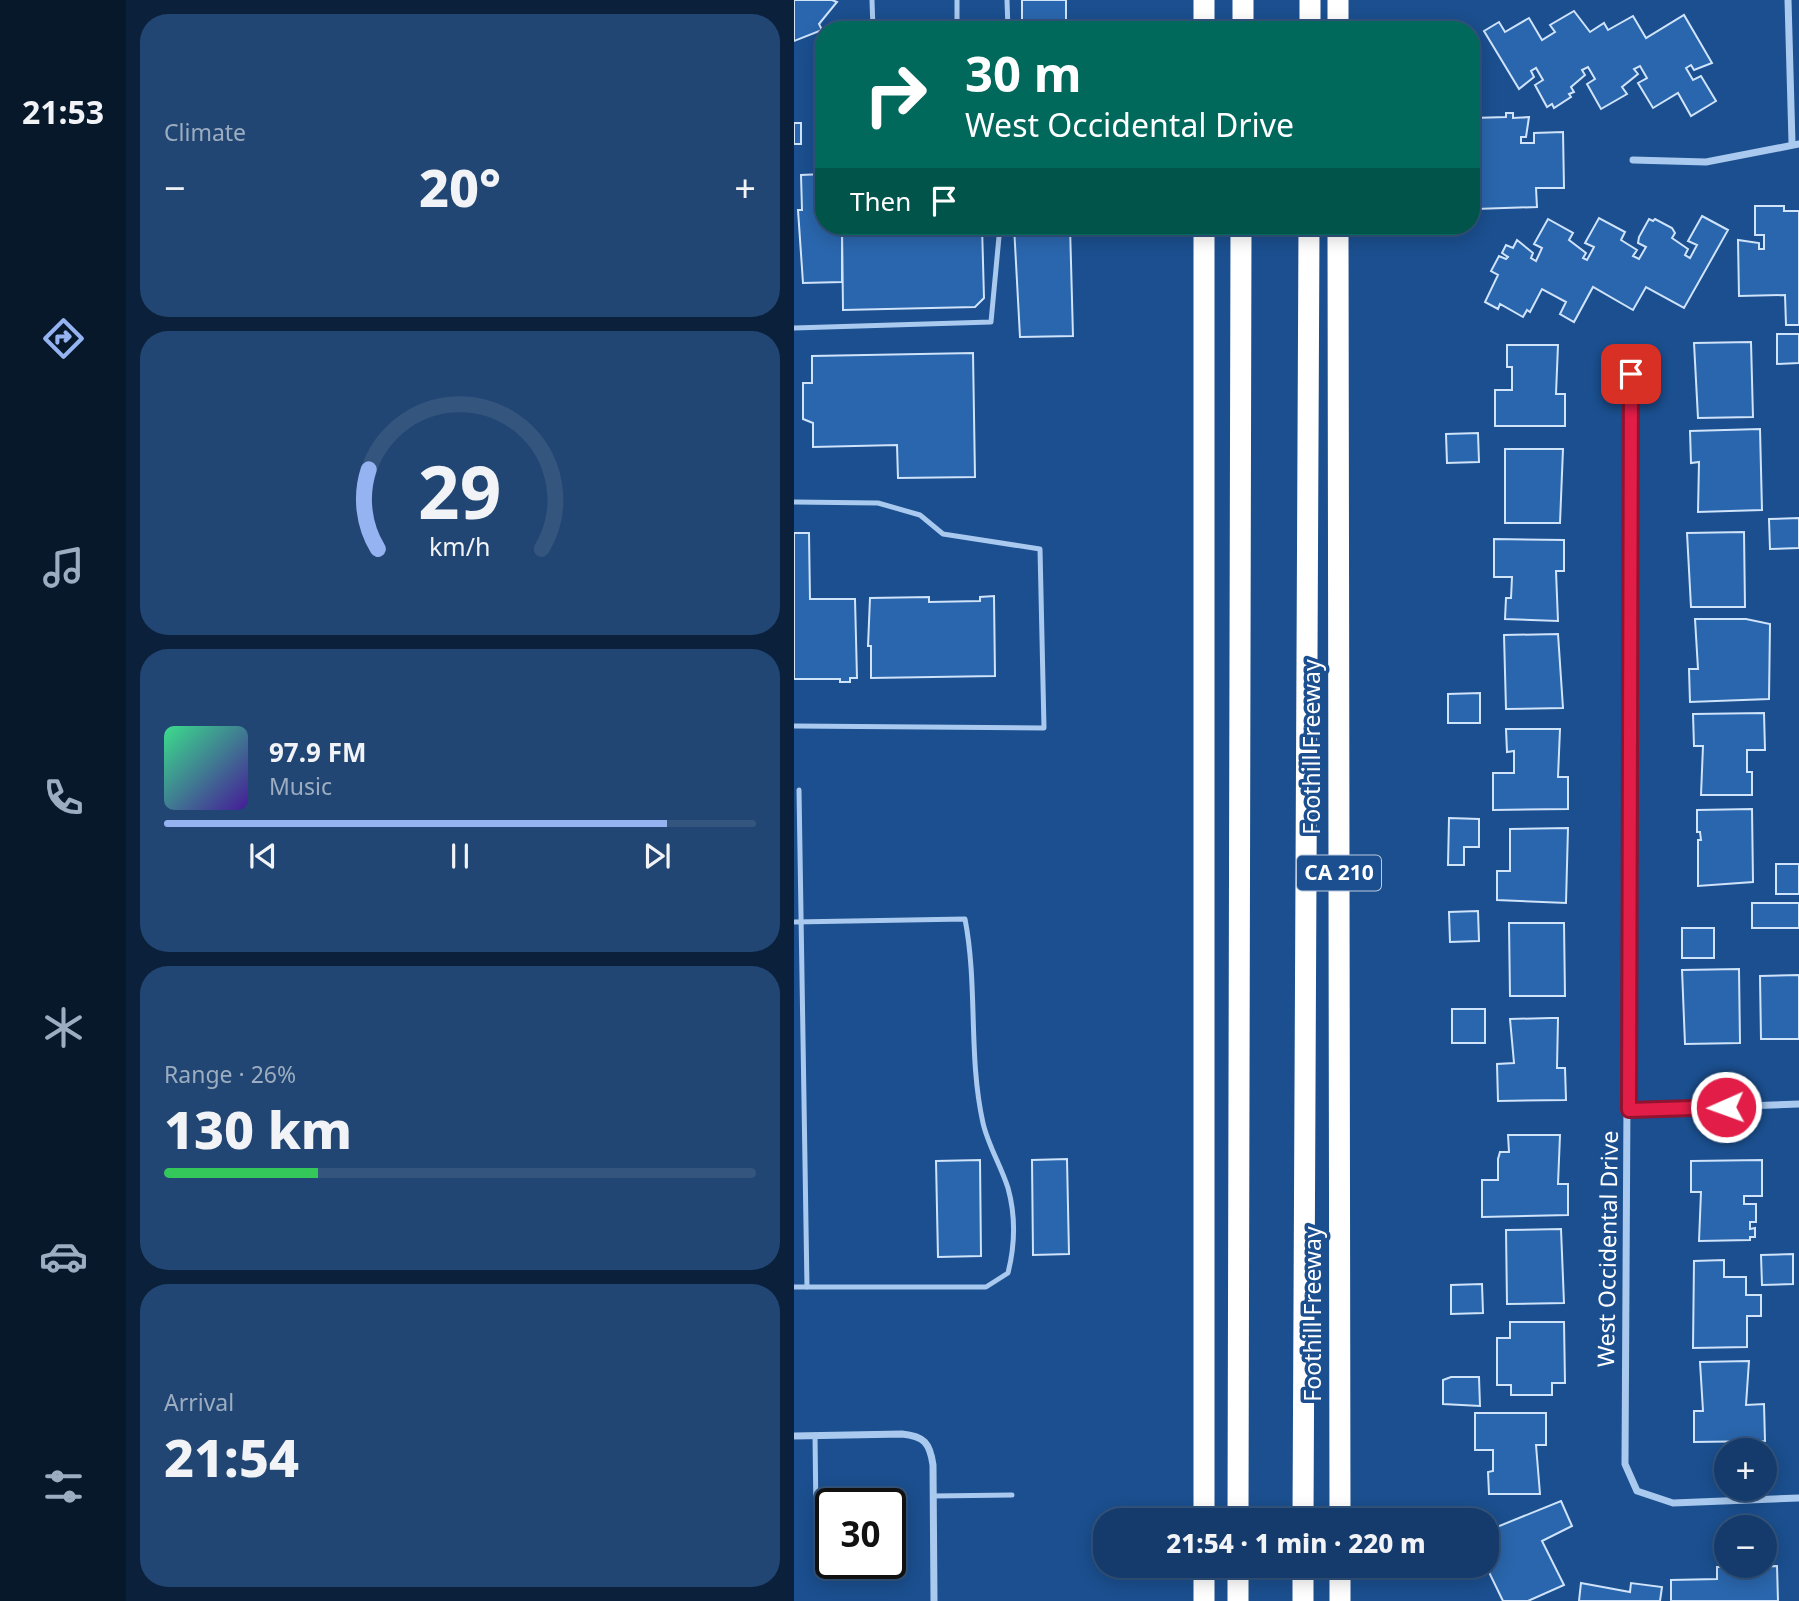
<!DOCTYPE html>
<meta charset="utf-8">
<style>
:root{--surface:#143b6b;--page:#214673;--text:#f1f3f6;--muted:#9dadc1;--line:#33557e;--accent:#95b2f1}
body{margin:0;font-family:"Noto Sans",sans-serif;background:var(--page);color:var(--text);height:100vh;display:flex;flex-direction:column;font-size:26px;white-space:nowrap}
*{box-sizing:border-box;margin:0}
p{font-size:23px;color:var(--muted)}
.icon{flex:none;width:38px;height:38px;fill:none;stroke:currentColor;stroke-width:2;stroke-linecap:round;stroke-linejoin:round}
.map{position:relative;flex:1;overflow:hidden}
.sheet{display:flex;flex-direction:column;gap:14px;padding:14px;background:#0b203b;width:668px}
.sheet>*{flex:none}
.banner{position:absolute;left:21px;top:21px;width:665px;height:214px;border-radius:28px;box-shadow:0 4px 18px #0003,0 0 0 2px var(--line);background:#00695c;color:#fff;overflow:hidden}
.buttons{position:absolute;left:920px;top:1438px;display:grid;gap:14px}
.buttons a{display:grid;place-items:center;width:63px;height:63px;border-radius:50%;background:var(--surface);box-shadow:0 4px 18px #0003,0 0 0 2px var(--line);font-size:35px}
.speed{position:absolute;left:21px;top:1488px;display:flex;gap:14px;font-size:35px;font-weight:700;text-align:center}
.speed>*{display:grid;place-content:center;width:91px;height:91px;border-radius:50%;background:var(--surface);box-shadow:0 4px 18px #0003,0 0 0 2px var(--line);line-height:1}
.speed .limit{border:4px solid #111;border-radius:10px;background:#fff;color:#111}
.pin{position:absolute;display:grid;place-items:center;width:60px;height:60px;color:#fff;margin:-30px;border-radius:14px;box-shadow:0 4px 10px #0006}
.me{position:absolute;width:77px;margin:-38px;rotate:268deg;stroke-linejoin:round;filter:drop-shadow(0 0 5px #0008)}
.turn{display:flex;align-items:center;gap:24px;height:147px;padding:0 35px;font-size:32px}
.turn .icon{width:91px;height:91px;stroke-width:2.5}
.turn b{display:block;font-size:49px;line-height:60px}
.then{display:flex;align-items:center;height:66px;padding:0 35px;background:#0003;gap:14px;font-size:26px}
.big{font-size:52px;font-weight:800;line-height:1.1}
.sheet .tile{flex:1;display:flex;flex-direction:column;justify-content:center;gap:10px;min-width:0;padding:0 24px;border-radius:28px;background:var(--page)}
.sheet .dial{align-items:center;gap:0}
.dial svg{height:182px;overflow:visible;fill:none;stroke:var(--line);stroke-width:7;stroke-linecap:round;text-anchor:middle}
.dial text{fill:var(--text);stroke:none}
.song{display:flex;align-items:center;gap:21px}
.cover{width:84px;height:84px;border-radius:10px;background:linear-gradient(135deg,hsl(150 70% 55%),hsl(260 70% 35%))}
.played{height:7px;border-radius:4px;background:linear-gradient(90deg,var(--accent) 85%,var(--line) 85%)}
.keys{display:flex;justify-content:space-around;direction:ltr}
.heat{display:flex;justify-content:space-between;align-items:center;font-size:38px;direction:ltr}
.charge{height:10px;border-radius:5px;background:linear-gradient(90deg,#34c759 26%,var(--line) 0)}
.trip{position:absolute;left:299px;top:1508px;width:406px;height:70px;border-radius:28px;background:var(--surface);box-shadow:0 4px 18px #0003,0 0 0 2px var(--line);font-weight:800;line-height:70px;text-align:center}
main{display:flex;flex:1;min-height:0}
.tab-bar{display:flex;flex-direction:column;width:126px;justify-content:space-around;align-items:center;background:#08182b;color:var(--muted)}
.tab-bar .icon{width:49px;height:49px}
.tab-bar .selected{color:var(--accent)}
.tab-bar b{font-size:32px;color:var(--text)}
.map>svg:first-child{display:block}
.building{fill:#2a66ad;stroke:#cfe3fa;stroke-width:2}
.lines{fill:none;stroke-linecap:round;stroke-linejoin:round}
.service{stroke:#a9c9ee;stroke-width:5}
.minor{stroke:#a9c9ee;stroke-width:7}
.motorway{stroke:#fff;stroke-width:21}
.route-casing{stroke:#92132f;stroke-width:18}
.route{stroke:#e11d48;stroke-width:12}
.labels{text-anchor:middle;stroke-width:7;stroke-linejoin:round;paint-order:stroke}
.shield{fill:#1b4f8f;stroke:#bbcadd;stroke-width:2}
.shield-label{font-size:21px;font-weight:bold;fill:#fff}
.street-label{font-size:23px;fill:#fff;stroke:#1b4f8f}
</style>
<main>
<nav class="tab-bar">
<b>21:53</b>
<svg class="icon selected" aria-label="directions" viewBox="0 0 24 24"><path d="M12 3l9 9-9 9-9-9zM9 14v-3h6M13 9l2 2-2 2"/></svg>
<svg class="icon" aria-label="music" viewBox="0 0 24 24"><path d="M9 18V5l10-2v13"/><circle cx="6" cy="18" r="3"/><circle cx="16" cy="16" r="3"/></svg>
<svg class="icon" aria-label="phone" viewBox="0 0 24 24"><path d="M5 4h4l2 5-3 2q2 4 5 5l2-3 5 2v4C11 20 4 13 5 4z"/></svg>
<svg class="icon" aria-label="climate" viewBox="0 0 24 24"><path d="M12 3v18M4 7l16 10M4 17L20 7"/></svg>
<svg class="icon" aria-label="car" viewBox="0 0 24 24"><path d="M5 17H2v-5l4-1 3-4h7l3 4 3 1v5h-3M9 17h6M6 11h13"/><circle cx="7" cy="17" r="2"/><circle cx="17" cy="17" r="2"/></svg>
<svg class="icon" aria-label="filters" viewBox="0 0 24 24"><path d="M4 7h16M4 17h16"/><circle cx="9" cy="7" r="2"/><circle cx="15" cy="17" r="2"/></svg>
</nav>
<section class="sheet">
<div class="tile"><p>Climate</p>
<div class="heat"><a>−</a><b class="big">20°</b><a>+</a></div>
</div>
<div class="tile dial"><svg viewBox="0 0 100 80">
<path d="M14 69A42 42 0 1 1 86 69"/>
<path d="M14 69A42 42 0 0 1 10 34" stroke="#95b2f1"/>
<text x="50" y="56" font-size="32" font-weight="700">29</text>
<text x="50" y="72" font-size="11">km/h</text>
</svg></div>
<div class="tile">
<div class="song"><i class="cover"></i><div><b>97.9 FM</b><p>Music</p></div></div>
<div class="played"></div>
<div class="keys"><svg class="icon" aria-label="previous" viewBox="0 0 24 24"><path d="M18 5L8 12l10 7zM5 5v14"/></svg><svg class="icon" aria-label="pause" viewBox="0 0 24 24"><path d="M8 5v14M16 5v14"/></svg><svg class="icon" aria-label="next" viewBox="0 0 24 24"><path d="M6 5l10 7-10 7zM19 5v14"/></svg></div>
</div>
<div class="tile"><p>Range · 26%</p><b class="big">130 km</b><div class="charge"></div></div>
<div class="tile"><p>Arrival</p><b class="big">21:54</b></div>
</section>
<div class="map">
<svg width="1005" height="1601" viewBox="0 0 1005 1601">
<rect width="100%" height="100%" fill="#1b4f8f"/>
<g class="building">
<polygon points="0,0 38,0 43,2 25,24 28,30 0,41"/>
<rect x="228" y="0" width="44" height="30"/>
<polygon points="780,11 796,32 810,23 814,30 839,16 852,38 890,15 918,63 900,70 897,65 892,68 899,80 907,76 922,101 897,116 884,93 859,108 844,83 853,78 846,66 840,69 844,74 828,87 833,94 807,109 793,84 801,79 794,67 788,70 791,75 777,87 780,92 775,94 777,97 760,108 758,104 753,107 741,85 749,80 742,68 737,71 740,77 725,89 690,31 705,22 711,32 735,18 748,40 761,32 756,25"/>
<polygon points="30,52 30,80 21,80 21,53"/>
<polygon points="712,113 719,113 719,118 735,117 732,137 727,137 727,143 740,143 740,133 769,132 770,188 742,188 743,207 682,209 679,118 712,117"/>
<rect x="0" y="123" width="7" height="21"/>
<polygon points="30,174 30,226 48,226 48,282 9,283 4,210 8,210 7,175"/>
<polygon points="961,206 990,206 990,211 1005,211 1005,325 992,325 991,295 945,296 944,240 965,243 965,249 970,249 970,235 961,235"/>
<polygon points="908,216 934,230 890,308 852,287 839,310 799,287 780,322 766,314 772,302 748,289 736,312 733,310 729,317 706,304 704,309 691,302 704,275 697,271 705,256 712,259 714,257 708,253 712,245 719,248 723,240 739,253 737,258 742,261 748,248 740,244 754,219 779,233 775,240 792,253 789,258 793,260 800,247 791,243 805,218 831,232 827,240 843,250 839,256 845,259 852,247 844,243 845,237 855,219 859,221 861,219 878,228 881,233 878,238 894,249 891,255 896,258 903,245 894,241"/>
<polygon points="48,226 188,226 190,298 181,307 49,310"/>
<polygon points="220,226 276,226 279,336 226,337"/>
<polygon points="983,334 1005,334 1005,363 983,364"/>
<polygon points="957,342 959,417 904,418 900,343"/>
<polygon points="713,345 764,345 762,394 771,394 771,426 701,426 701,390 718,390 718,367 713,367"/>
<polygon points="179,353 181,477 104,478 103,445 19,447 19,423 9,419 9,383 18,383 18,356"/>
<polygon points="966,429 968,510 904,512 905,462 897,463 896,431"/>
<polygon points="684,433 685,462 653,463 652,434"/>
<polygon points="711,449 769,449 766,523 711,523"/>
<polygon points="1005,518 1005,548 976,549 975,519"/>
<polygon points="950,532 951,607 897,607 893,533"/>
<polygon points="0,533 15,533 16,599 61,599 63,678 56,678 56,682 46,682 46,679 0,679"/>
<polygon points="700,539 770,540 770,571 762,571 764,621 711,619 712,598 717,598 718,577 700,577"/>
<polygon points="200,596 201,676 77,678 77,646 74,646 76,598 135,597 135,602 186,601 186,597"/>
<polygon points="901,619 952,619 976,624 975,699 896,702 895,669 904,669"/>
<polygon points="764,634 769,708 712,709 710,635"/>
<polygon points="686,693 686,723 654,723 654,694"/>
<polygon points="970,713 971,750 953,750 953,772 958,772 958,795 907,795 909,746 900,746 899,714"/>
<polygon points="712,729 766,729 764,777 774,777 774,809 699,810 699,773 720,773 720,751 713,752"/>
<polygon points="958,809 959,882 904,886 904,840 907,840 906,832 903,832 903,810"/>
<polygon points="655,818 685,819 685,847 670,847 670,865 654,865"/>
<polygon points="774,828 772,903 703,900 703,871 716,871 716,829"/>
<rect x="982" y="864" width="23" height="30"/>
<rect x="958" y="903" width="47" height="25"/>
<polygon points="684,911 685,941 656,942 655,912"/>
<polygon points="715,923 770,923 771,996 716,996"/>
<rect x="888" y="928" width="32" height="30"/>
<polygon points="945,969 946,1043 891,1044 888,970"/>
<polygon points="1005,975 1005,1039 967,1039 966,976"/>
<rect x="658" y="1009" width="33" height="34"/>
<polygon points="757,1018 764,1018 763,1068 771,1068 772,1100 704,1101 703,1064 720,1063 716,1019"/>
<polygon points="714,1135 766,1135 764,1184 774,1184 774,1215 688,1217 688,1180 704,1180 704,1159 706,1152 715,1152"/>
<polygon points="273,1159 275,1254 239,1255 238,1160"/>
<polygon points="186,1160 187,1256 144,1257 142,1161"/>
<polygon points="968,1160 968,1196 950,1196 950,1204 962,1204 962,1222 956,1222 956,1229 961,1228 961,1237 956,1237 956,1240 905,1241 907,1192 897,1192 897,1161"/>
<polygon points="767,1229 770,1303 713,1304 712,1230"/>
<polygon points="999,1254 999,1284 968,1285 967,1255"/>
<polygon points="930,1260 930,1277 952,1277 952,1295 967,1295 967,1316 953,1316 953,1347 899,1348 900,1261"/>
<polygon points="688,1284 689,1313 657,1314 657,1285"/>
<polygon points="716,1322 770,1322 771,1383 758,1383 758,1395 717,1395 717,1385 703,1385 703,1338 716,1338"/>
<polygon points="955,1361 952,1405 970,1404 971,1441 900,1442 900,1411 909,1411 906,1362"/>
<polygon points="657,1377 685,1377 686,1406 649,1404 649,1380"/>
<polygon points="681,1413 752,1413 752,1445 742,1445 746,1494 695,1494 694,1472 699,1471 699,1450 681,1450"/>
<polygon points="767,1501 778,1526 748,1541 770,1585 734,1601 709,1601 692,1566 693,1531"/>
<polygon points="983,1566 984,1601 877,1601 877,1580 923,1579 923,1567"/>
<polygon points="787,1583 836,1592 837,1583 868,1587 866,1601 785,1601"/>
</g>
<g class="lines">
<g class="service">
<polyline points="78,0 79,30"/>
<polyline points="213,0 214,30"/>
<polyline points="163,30 163,0"/>
<polyline points="0,328 197,322 206,226"/>
<polyline points="0,502 84,503 126,515 149,534 246,549 250,728 0,726"/>
<polyline points="5,790 13,1287"/>
<path d="M0,922L171,919C184,986 174,1056 189,1123C194,1145 207,1166 214,1188C222,1217 221,1245 214,1273L192,1287H0"/>
<polyline points="21,1435 22,1516"/>
<polyline points="139,1496 218,1495"/>
</g>
<g class="minor">
<polyline points="994,0 998,143"/>
<polyline points="839,160 912,162 1005,144"/>
<polyline points="837,374 831,1464 843,1491 879,1503 1005,1498"/>
<polyline points="835,1110 1005,1104"/>
<path d="M0,1436L108,1434C130,1436 136,1443 139,1465L140,1601"/>
</g>
<g class="motorway">
<polyline points="544,0 544,30"/>
<polyline points="410,30 410,0"/>
<polyline points="449,30 449,0"/>
<polyline points="516,30 516,0"/>
<polyline points="544,226 546,1521"/>
<polyline points="410,1521 410,226"/>
<polyline points="444,1521 447,226"/>
<polyline points="509,1521 515,226"/>
<polyline points="444,1566 444,1601"/>
<polyline points="509,1566 509,1601"/>
<polyline points="546,1566 546,1601"/>
<polyline points="410,1601 410,1566"/>
</g>
</g>
<g class="lines">
<defs>
<polyline id="route" points="837,374 835,1110 932,1107"/>
</defs>
<use href="#route" class="route-casing"/>
<use href="#route" class="route"/>
</g>
<g class="labels">
<rect class="shield" x="503" y="855.5" width="84" height="35" rx="5"/>
<g class="shield-label">
<text x="545" y="880">CA 210</text>
</g>
<g class="street-label">
<text transform="translate(518 747) rotate(-90)" y="8">Foothill Freeway</text>
<text transform="translate(814 1249) rotate(-89)" y="8">West Occidental Drive</text>
<text transform="translate(519 1314) rotate(-90)" y="8">Foothill Freeway</text>
</g>
</g>
</svg>
<div class="buttons">
<a>+</a>
<a>−</a>
</div>
<div class="speed"><div class="limit">30</div></div>
<div class="pin" style="left:837px;top:374px;background:#d93025"><svg class="icon" aria-label="arrive" viewBox="0 0 24 24"><path d="M6 21V4h12l-3 4 3 4H6"/></svg></div>
<svg class="me" style="left:932px;top:1107px" viewBox="-20 -20 40 40"><circle r="17" fill="#e11d48" stroke="#fff" stroke-width="3"/><path d="M0-11L8 9 0 5-8 9z" fill="#fff"/></svg>
<div class="trip">21:54 · 1 min · 220 m</div>
<div class="banner">
<div class="turn"><svg class="icon" aria-label="right" viewBox="0 0 24 24"><path d="M7 20v-9h11M14 6l5 5-5 5"/></svg><div><b>30 m</b>West Occidental Drive</div></div>
<div class="then">Then<svg class="icon" aria-label="arrive" viewBox="0 0 24 24"><path d="M6 21V4h12l-3 4 3 4H6"/></svg></div>
</div>
</div>
</main>
